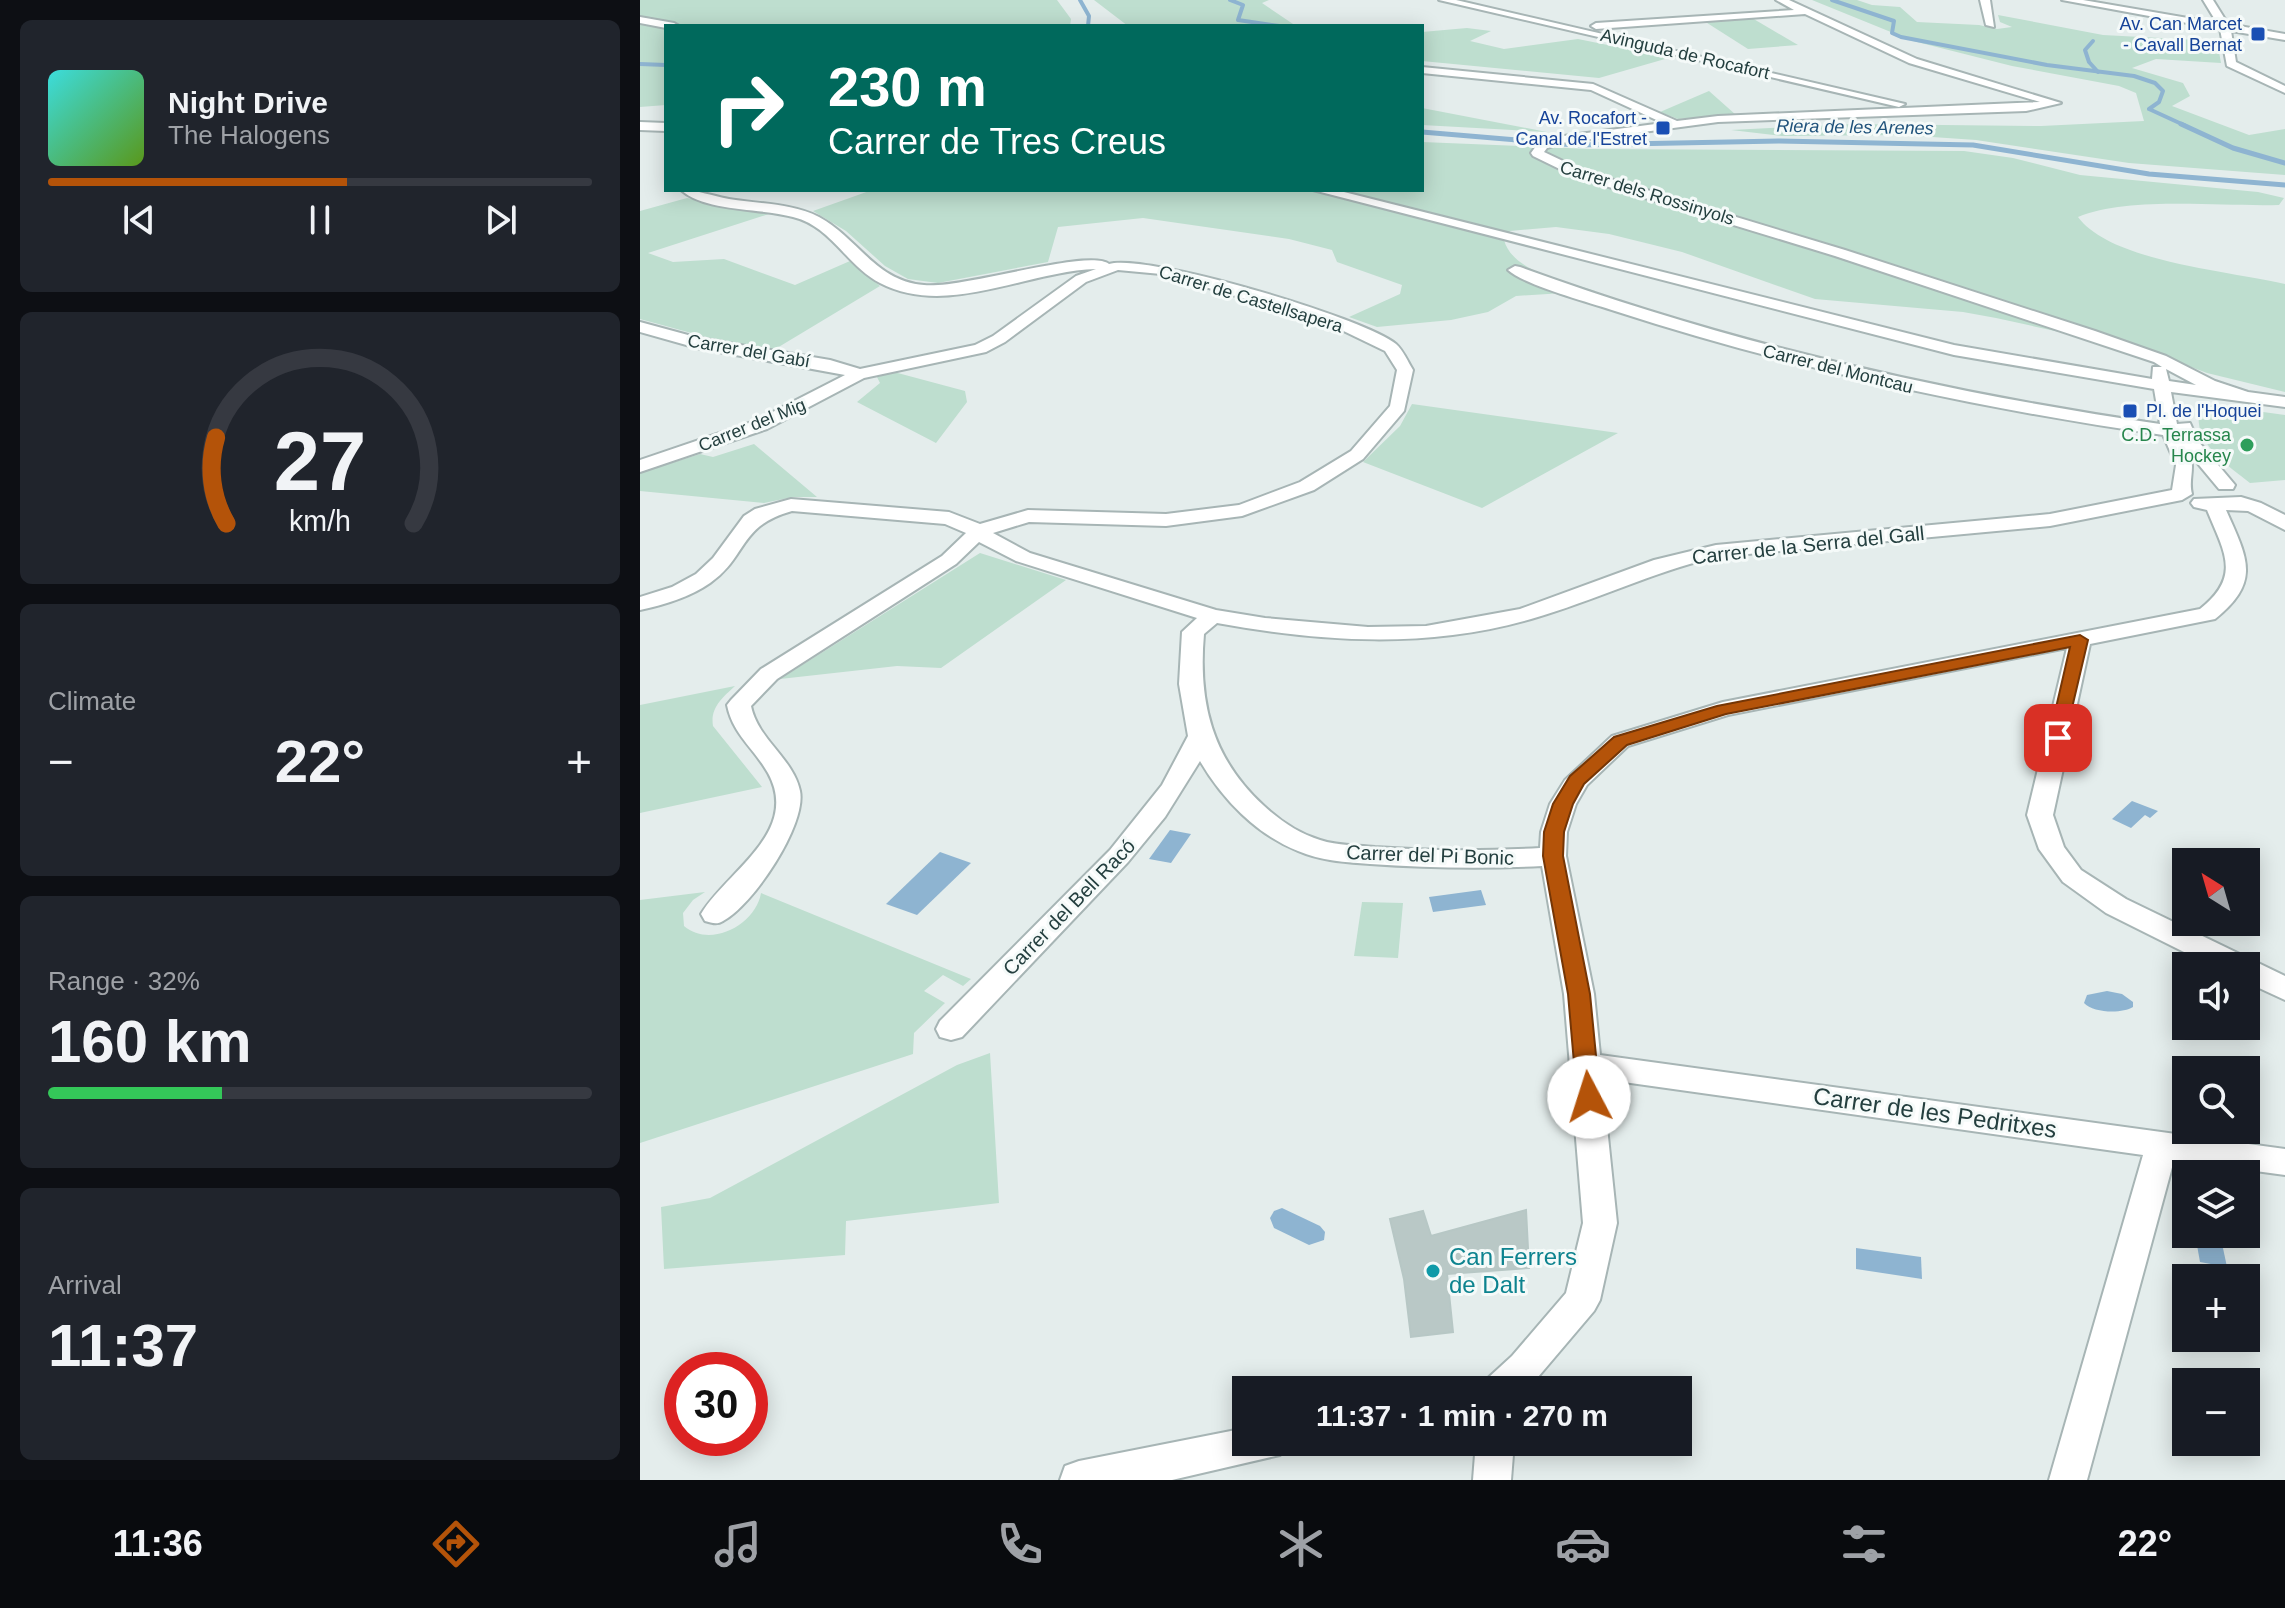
<!DOCTYPE html>
<meta charset="utf-8">
<style>
:root{--surface:#171b24;--page:#20242c;--text:#f1f3f6;--muted:#9ea1a6;--line:#363941;--accent:#b45309}
body{margin:0;font-family:Helvetica,sans-serif;background:var(--page);color:var(--text);height:100vh;display:flex;flex-direction:column;font-size:30px;white-space:nowrap}
*{box-sizing:border-box;margin:0}
p{font-size:26px;color:var(--muted)}
.icon{flex:none;width:44px;height:44px;fill:none;stroke:currentColor;stroke-width:2;stroke-linecap:round;stroke-linejoin:round}
.map{position:relative;flex:1;overflow:hidden}
.details{display:flex;flex-direction:column;gap:20px;padding:20px;background:#0d0f14;width:640px}
.details>*{flex:none}
.hud{position:absolute;left:24px;top:24px;width:760px;height:168px;border-radius:0px;box-shadow:0 4px 20px #0003;background:#00695c;color:#fff;overflow:hidden}
.needle{width:52px;rotate:323deg}
.controls{position:absolute;left:1532px;top:848px;display:grid;gap:16px}
.controls a{display:grid;place-items:center;width:88px;height:88px;border-radius:0px;background:var(--surface);box-shadow:0 4px 20px #0003;font-size:40px}
.speed{position:absolute;left:24px;top:1352px;display:flex;gap:16px;font-size:40px;font-weight:700;text-align:center}
.speed>*{display:grid;place-content:center;width:104px;height:104px;border-radius:50%;background:var(--surface);box-shadow:0 4px 20px #0003;line-height:1}
.speed .limit{border:12px solid #d22;background:#fff;color:#111}
.pin{position:absolute;display:grid;place-items:center;width:68px;height:68px;color:#fff;margin:-34px;border-radius:16px;box-shadow:0 4px 12px #0006}
.me{position:absolute;width:88px;margin:-44px;rotate:355deg;stroke-linejoin:round;filter:drop-shadow(0 0 6px #0008)}
.turn{display:flex;align-items:center;gap:28px;height:168px;padding:0 32px;font-size:36px}
.turn .icon{width:104px;height:104px;stroke-width:2.5}
.turn b{display:block;font-size:56px;line-height:68px}
.big{font-size:60px;font-weight:600;line-height:1.1}
.details .widget{flex:1;display:flex;flex-direction:column;justify-content:center;gap:12px;min-width:0;padding:0 28px;border-radius:12px;background:var(--page)}
.details .dial{align-items:center;gap:0}
.dial svg{height:208px;overflow:visible;fill:none;stroke:var(--line);stroke-width:7;stroke-linecap:round;text-anchor:middle}
.dial text{fill:var(--text);stroke:none}
.song{display:flex;align-items:center;gap:24px}
.cover{width:96px;height:96px;border-radius:12px;background:linear-gradient(135deg,hsl(180 70% 55%),hsl(90 70% 35%))}
.played{height:8px;border-radius:4px;background:linear-gradient(90deg,var(--accent) 55%,var(--line) 55%)}
.keys{display:flex;justify-content:space-around;direction:ltr}
.heat{display:flex;justify-content:space-between;align-items:center;font-size:44px;direction:ltr}
.charge{height:12px;border-radius:6px;background:linear-gradient(90deg,#34c759 32%,var(--line) 0)}
.trip{position:absolute;left:592px;top:1376px;width:460px;height:80px;border-radius:0px;background:var(--surface);box-shadow:0 4px 20px #0003;font-weight:600;line-height:80px;text-align:center}
.tab-bar{display:flex;height:128px;justify-content:space-around;align-items:center;background:#090b0e;color:var(--muted)}
.tab-bar .icon{width:56px;height:56px}
.tab-bar .active{color:var(--accent)}
.tab-bar b{font-size:36px;color:var(--text)}
main{display:flex;flex:1;min-height:0}
.map>svg:first-child{display:block}
.green{fill:#bedecf}
.water{fill:#8eb4d1}
.lines{fill:none;stroke-linecap:round;stroke-linejoin:round}
.stream-far1{stroke:#8eb4d1;stroke-width:4}
.stream{stroke:#8eb4d1;stroke-width:5}
.building{fill:#b9c8c6;stroke:#b7c7c5;stroke-width:2}
.minor-casing{stroke:#a7b5b5;stroke-width:4}
.minor{fill:#fff;fill-rule:evenodd}
.route{fill:#b45309;stroke:#753606;stroke-width:2}
.transit-dot{fill:#1a4fb4;stroke:#f5faf9;stroke-width:3}
.leisure-dot{fill:#2e9e5b;stroke:#f5faf9;stroke-width:3}
.culture-dot{fill:#0f9aa8;stroke:#f5faf9;stroke-width:3}
.labels{text-anchor:middle;stroke-width:6;stroke-linejoin:round;paint-order:stroke}
.far-transit-label{font-size:18px;fill:#164399;stroke:#f5faf9;text-anchor:end}
.far-street-label{font-size:18px;fill:#243f3f;stroke:#f5faf9}
.far-water-label{font-size:18px;font-style:italic;fill:#1e517a;stroke:#f5faf9}
.far-leisure-label{font-size:18px;fill:#27864d;stroke:#f5faf9;text-anchor:end}
.street-label{font-size:20px;fill:#243f3f;stroke:#f5faf9}
.near-street-label{font-size:24px;fill:#243f3f;stroke:#f5faf9}
.near-culture-label{font-size:24px;fill:#0d838f;stroke:#f5faf9;text-anchor:start}
</style>
<main>
<section class="details">
<div class="widget">
<div class="song"><i class="cover"></i><div><b>Night Drive</b><p>The Halogens</p></div></div>
<div class="played"></div>
<div class="keys"><svg class="icon" aria-label="previous" viewBox="0 0 24 24"><path d="M18 5L8 12l10 7zM5 5v14"/></svg><svg class="icon" aria-label="pause" viewBox="0 0 24 24"><path d="M8 5v14M16 5v14"/></svg><svg class="icon" aria-label="next" viewBox="0 0 24 24"><path d="M6 5l10 7-10 7zM19 5v14"/></svg></div>
</div>
<div class="widget dial"><svg viewBox="0 0 100 80">
<path d="M14 69A42 42 0 1 1 86 69"/>
<path d="M14 69A42 42 0 0 1 10 36" stroke="#b45309"/>
<text x="50" y="56" font-size="32" font-weight="700">27</text>
<text x="50" y="72" font-size="11">km/h</text>
</svg></div>
<div class="widget"><p>Climate</p>
<div class="heat"><a>−</a><b class="big">22°</b><a>+</a></div>
</div>
<div class="widget"><p>Range · 32%</p><b class="big">160 km</b><div class="charge"></div></div>
<div class="widget"><p>Arrival</p><b class="big">11:37</b></div>
</section>
<div class="map">
<svg width="1645" height="1480" viewBox="0 0 1645 1480">
<rect width="100%" height="100%" fill="#e4edec"/>
<g class="green">
<polygon points="0,0 417,0 431,19 430,26 26,26 26,105 0,107"/>
<polygon points="454,0 629,0 622,3 656,26 488,26"/>
<polygon points="1172,0 1217,0 1232,5 1260,7 1277,22 1339,25 1357,29 1372,27 1360,22 1358,15 1463,35 1577,41 1581,63 1516,59 1492,68 1543,83 1550,96 1532,106 1609,135 1645,129 1645,175 1489,163 1336,140 1263,135 1142,136 1091,130 1212,124 1401,126 1504,121 1496,93 1479,86 1372,66 1273,41"/>
<polygon points="1112,18 1158,45 1108,49 1064,21"/>
<polygon points="827,28 851,31 830,41 864,49 938,39 1022,56 1025,59 959,78 782,61 782,32"/>
<polygon points="1069,91 1096,115 1038,119 1020,112"/>
<polygon points="782,108 907,132 782,125"/>
<path d="M782,142L950,149L1324,151L1373,158L1440,175L1618,192L1644,198L1639,205C1583,207 1489,196 1438,217C1471,262 1590,271 1645,284V392L1567,373L1511,352L1356,318L1323,312L1175,299L1042,252L969,234L916,227L870,231L864,240C873,273 927,281 955,291L876,296L848,312L811,320L737,327L709,317L760,294L762,285L697,262L692,250L649,239L503,218L418,227L408,262L298,283L268,279L245,266L206,231L173,211L232,190H782Z"/>
<polygon points="47,198 132,213 8,253 33,262 84,259 155,285 210,261 240,286 132,351 77,340 0,319 0,211"/>
<polygon points="254,372 325,391 327,402 296,443 217,402 240,383 237,377"/>
<polygon points="772,404 978,433 842,508 723,462 760,426"/>
<path d="M1572,405L1645,415V480L1610,483C1589,466 1551,442 1560,410Z"/>
<polygon points="114,444 177,497 153,497 124,503 0,491 0,473 60,454 73,457"/>
<polygon points="340,553 426,580 301,668 257,666 140,679"/>
<path d="M95,686C82,698 70,708 73,726L122,787L0,813V705Z"/>
<path d="M65,892L53,900L43,913L44,926C71,949 116,924 121,893L331,979L323,986L303,975L284,991L305,1003L274,1033L273,1054L0,1143V900Z"/>
<polygon points="722,902 763,903 758,958 714,956"/>
<polygon points="350,1053 359,1203 206,1221 205,1255 24,1269 21,1207 70,1198 317,1065"/>
</g>
<g class="water">
<polygon points="1492,801 1518,811 1510,818 1505,815 1491,828 1472,819"/>
<polygon points="530,830 551,834 531,863 509,859"/>
<polygon points="300,852 331,863 277,915 246,904"/>
<polygon points="841,890 846,905 793,912 789,897"/>
<path d="M1467,991L1482,994L1493,1002V1007C1482,1014 1453,1013 1444,1003L1447,995Z"/>
<polygon points="642,1208 680,1226 685,1232 684,1240 669,1245 634,1228 630,1218 634,1211"/>
<polygon points="1555,1234 1580,1234 1587,1267 1560,1262"/>
<polygon points="1216,1248 1281,1257 1282,1279 1216,1269"/>
</g>
<g class="lines">
<g class="stream-far1">
<polyline points="440,0 449,16 448,26"/>
<polyline points="590,0 603,5 598,20 639,26"/>
<polyline points="1192,0 1254,21 1252,33 1261,37 1407,65 1494,76 1515,83 1523,91 1519,102 1509,109 1546,126"/>
<polyline points="1453,41 1445,50 1449,62 1458,72"/>
<polyline points="0,64 26,65"/>
</g>
<g class="stream">
<polyline points="1541,124 1593,148 1645,163"/>
<polyline points="782,132 935,145 1139,141 1333,145 1509,174 1645,185"/>
</g>
</g>
<polygon class="building" points="886,1210 889,1268 807,1274 813,1332 771,1337 764,1279 750,1219 783,1211 791,1236"/>
<g class="lines">
<defs>
<g id="minor">
<polygon points="799,0 816,0 1265,104 1259,107"/>
<path d="M1136,0H1149L1277,59L1421,103L1386,111L1078,122L921,143L907,148L904,152L944,171L1205,250L1455,331L1526,356L1575,381L1608,392L1645,397V407L1531,392L1537,424L1550,423L1558,441L1595,485L1593,489H1579L1549,453C1556,468 1548,479 1552,494L1542,500L1410,526L1076,557C1012,572 954,601 891,619C787,649 682,642 577,623L564,634C558,702 572,758 623,805C639,820 660,834 680,840C698,846 717,845 735,847C790,851 845,851 900,848L901,832L910,804L925,780L972,736L1083,702L1560,609C1602,576 1584,552 1567,510L1554,507L1551,503L1554,499L1601,497L1621,503L1645,515V530L1608,511L1586,510C1607,558 1622,581 1575,619L1450,644L1413,815L1424,847L1441,870L1486,899L1645,976V1000L1606,982V966H1572L1466,913L1423,882L1399,849L1387,815L1427,648L1088,715L988,746L947,785L936,804L927,832L926,856L954,994L960,1055L1645,1149V1175L1534,1160L1447,1480H1409L1503,1155L962,1079L977,1223L960,1300L954,1311L887,1390H843L848,1378L872,1356L926,1293L943,1223L924,994L902,866C844,869 787,868 730,864C705,862 681,861 658,851C616,834 583,800 560,761L525,817L488,862L322,1037L311,1040L300,1037L296,1029L300,1021L470,850L522,785L548,736L539,684L542,632L557,618L376,561L339,542L316,564L137,679L111,706C118,740 153,758 160,791C167,825 112,906 83,921C77,925 72,923 65,921L61,914C86,872 161,832 128,773C114,748 93,735 87,705L91,700L121,669L302,556L326,533L305,524L152,511C98,526 108,556 70,583C50,597 23,605 0,610V597L32,587L56,574L73,558L104,516L115,509L151,499L309,512L340,524L388,510L526,514L599,505L660,482L711,451L750,406L757,370L745,351L687,323L521,274L478,270L446,282L365,342L346,352L224,378L127,429L0,472V460L115,421L205,375L57,348L0,332V322L59,338L190,360L220,369L335,345L353,336L436,276L456,269C387,271 307,318 240,283C207,266 191,226 153,217C122,208 65,212 41,190C58,190 72,196 89,199C118,204 152,203 179,217C218,238 235,281 284,285C323,289 449,248 469,264C507,253 725,318 756,344C763,350 768,362 773,370L764,411L723,459L674,490L602,516L526,526L389,522L353,533L390,553L576,610L625,618L728,627L786,626L880,609L1014,560L1076,545L1410,514L1532,490L1536,465L1523,435C1337,408 1154,369 975,311C951,303 884,285 868,270L875,266L880,267C1088,343 1301,392 1520,424L1514,389L1314,355L673,190H696L1314,345L1512,379L1513,367H1522L1514,362L1195,256L936,177L893,156L891,153L899,142L916,137L1023,123L951,90L782,73V67L953,84L1037,121L1078,116L1400,102L1269,63L1165,14L956,29L951,26L956,23L1154,10ZM1526,369L1556,385L1529,381Z"/>
<polygon points="1340,0 1350,0 1354,27 1346,25"/>
<polygon points="1422,0 1443,0 1577,23 1563,0 1573,0 1588,24 1645,34 1645,40 1591,31 1596,62 1645,86 1645,93 1587,66 1580,29"/>
<polygon points="0,17 34,23 39,26 26,28 0,23"/>
<polygon points="0,122 26,123 26,131 0,130"/>
<polygon points="606,1428 606,1442 646,1442 640,1455 532,1480 420,1480 425,1466 439,1461"/>
<polygon points="836,1442 874,1442 871,1480 833,1480"/>
</g>
</defs>
<use href="#minor" class="minor-casing"/>
<use href="#minor" class="minor"/>
</g>
<polygon class="route" points="1440,635 1448,640 1424,742 1411,742 1409,738 1430,647 1086,714 987,745 944,784 933,804 924,832 923,856 950,994 960,1097 957,1103 949,1106 940,1103 937,1097 928,994 903,856 904,832 913,804 930,776 974,737 1077,706"/>
<g class="transit-dot">
<rect x="1610" y="26" width="16" height="16" rx="4"/>
<rect x="1015" y="120" width="16" height="16" rx="4"/>
<rect x="1482" y="403" width="16" height="16" rx="4"/>
</g>
<circle class="leisure-dot" cx="1607" cy="445" r="8"/>
<circle class="culture-dot" cx="793" cy="1271" r="8"/>
<g class="labels">
<g class="far-transit-label">
<text x="1602" y="30">Av. Can Marcet<tspan x="1602" dy="21">- Cavall Bernat</tspan></text>
<text x="1007" y="124">Av. Rocafort -<tspan x="1007" dy="21">Canal de l'Estret</tspan></text>
<text x="1506" y="417" text-anchor="start">Pl. de l'Hoquei</text>
</g>
<g class="far-street-label">
<text transform="translate(1045 54) rotate(13)" y="6">Avinguda de Rocafort</text>
<text transform="translate(1007 193) rotate(17)" y="6">Carrer dels Rossinyols</text>
<text transform="translate(611 299) rotate(17)" y="6">Carrer de Castellsapera</text>
<text transform="translate(109 351) rotate(10)" y="6">Carrer del Gabí</text>
<text transform="translate(1198 369) rotate(14)" y="6">Carrer del Montcau</text>
<text transform="translate(112 425) rotate(-22)" y="6">Carrer del Mig</text>
</g>
<g class="far-water-label">
<text transform="translate(1215 127) rotate(1)" y="6">Riera de les Arenes</text>
</g>
<g class="far-leisure-label">
<text x="1591" y="441">C.D. Terrassa<tspan x="1591" dy="21">Hockey</tspan></text>
</g>
<g class="street-label">
<text transform="translate(1168 545) rotate(-6)" y="7">Carrer de la Serra del Gall</text>
<text transform="translate(790 855) rotate(2)" y="7">Carrer del Pi Bonic</text>
<text transform="translate(429 907) rotate(-46)" y="7">Carrer del Bell Racó</text>
</g>
<g class="near-street-label">
<text transform="translate(1295 1113) rotate(8)" y="8">Carrer de les Pedritxes</text>
</g>
<g class="near-culture-label">
<text x="809" y="1265">Can Ferrers<tspan x="809" dy="28">de Dalt</tspan></text>
</g>
</g>
</svg>
<div class="controls">
<a><svg class="needle" viewBox="-14 -14 28 28"><path d="M0-13l5 13h-10z" fill="#e53935"/><path d="M0 13l5-13h-10z" fill="#9ea1a6"/></svg></a>
<a><svg class="icon" aria-label="sound" viewBox="0 0 24 24"><path d="M4 9h4l5-4v14l-5-4H4zM17 9q2 3 0 6"/></svg></a>
<a><svg class="icon" aria-label="search" viewBox="0 0 24 24"><circle cx="10" cy="10" r="6"/><path d="M15 15l6 6"/></svg></a>
<a><svg class="icon" aria-label="layers" viewBox="0 0 24 24"><path d="M12 4l9 5-9 5-9-5zM3 14l9 5 9-5"/></svg></a>
<a>+</a>
<a>−</a>
</div>
<div class="speed"><div class="limit">30</div></div>
<div class="pin" style="left:1418px;top:738px;background:#d93025"><svg class="icon" aria-label="arrive" viewBox="0 0 24 24"><path d="M6 21V4h12l-3 4 3 4H6"/></svg></div>
<svg class="me" style="left:949px;top:1097px" viewBox="-20 -20 40 40"><circle r="19" fill="#fff"/><path d="M0-13L10 11 0 6-10 11z" fill="#b45309"/></svg>
<div class="trip">11:37 · 1 min · 270 m</div>
<div class="hud">
<div class="turn"><svg class="icon" aria-label="right" viewBox="0 0 24 24"><path d="M7 20v-9h11M14 6l5 5-5 5"/></svg><div><b>230 m</b>Carrer de Tres Creus</div></div>
</div>
</div>
</main>
<nav class="tab-bar">
<b>11:36</b>
<svg class="icon active" aria-label="directions" viewBox="0 0 24 24"><path d="M12 3l9 9-9 9-9-9zM9 14v-3h6M13 9l2 2-2 2"/></svg>
<svg class="icon" aria-label="music" viewBox="0 0 24 24"><path d="M9 18V5l10-2v13"/><circle cx="6" cy="18" r="3"/><circle cx="16" cy="16" r="3"/></svg>
<svg class="icon" aria-label="phone" viewBox="0 0 24 24"><path d="M5 4h4l2 5-3 2q2 4 5 5l2-3 5 2v4C11 20 4 13 5 4z"/></svg>
<svg class="icon" aria-label="climate" viewBox="0 0 24 24"><path d="M12 3v18M4 7l16 10M4 17L20 7"/></svg>
<svg class="icon" aria-label="car" viewBox="0 0 24 24"><path d="M5 17H2v-5l4-1 3-4h7l3 4 3 1v5h-3M9 17h6M6 11h13"/><circle cx="7" cy="17" r="2"/><circle cx="17" cy="17" r="2"/></svg>
<svg class="icon" aria-label="filters" viewBox="0 0 24 24"><path d="M4 7h16M4 17h16"/><circle cx="9" cy="7" r="2"/><circle cx="15" cy="17" r="2"/></svg>
<b>22°</b>
</nav>
